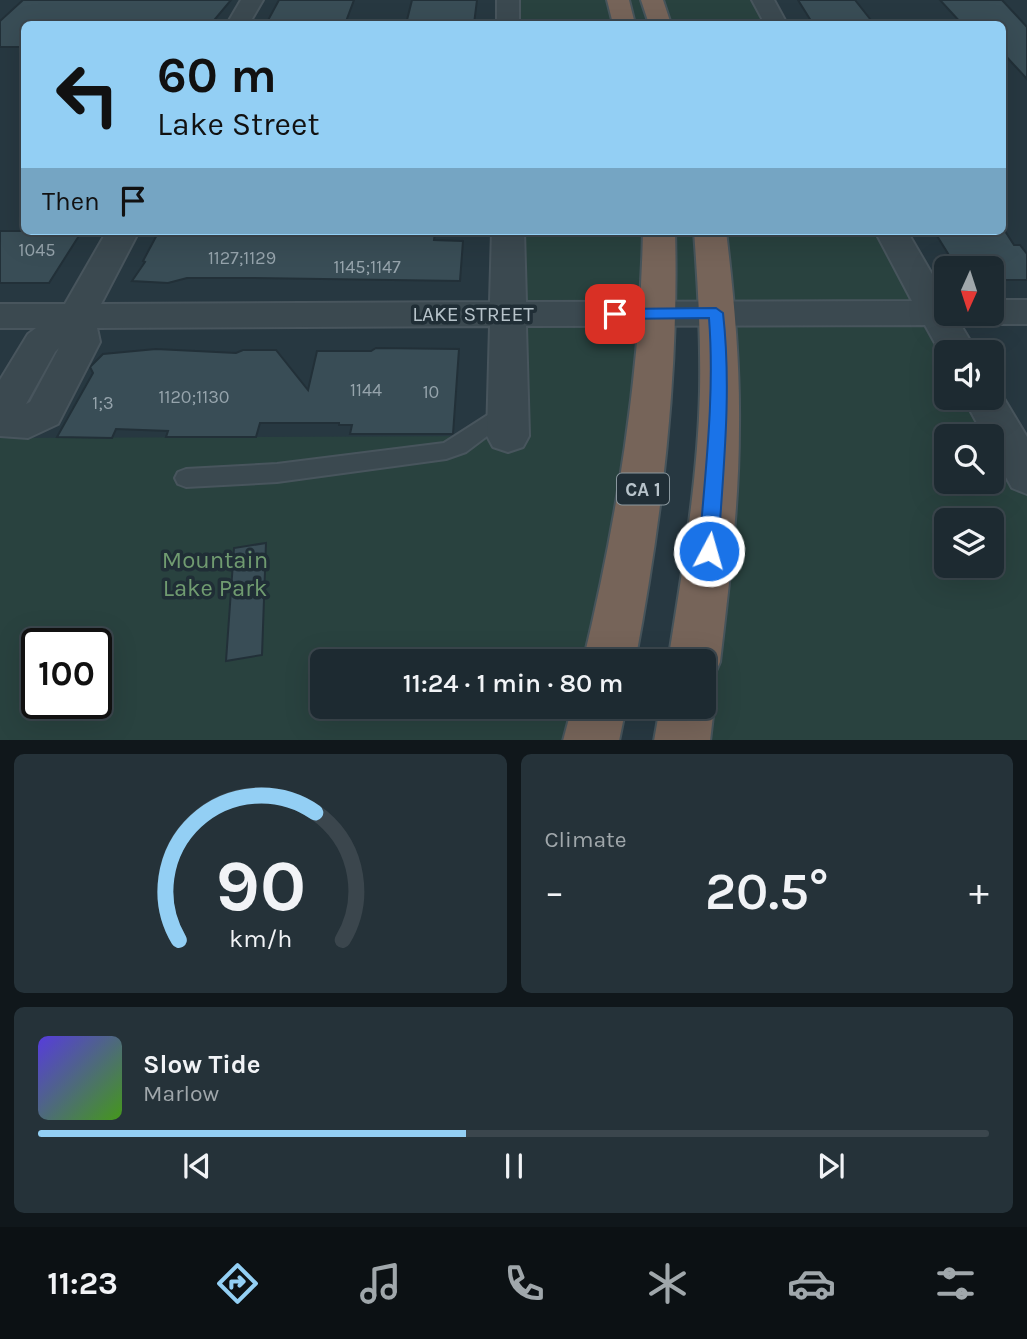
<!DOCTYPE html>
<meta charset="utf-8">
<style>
:root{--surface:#1d2a31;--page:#253239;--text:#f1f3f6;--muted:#a0a7ab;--line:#3b464d;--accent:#93cff4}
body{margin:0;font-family:Karla,sans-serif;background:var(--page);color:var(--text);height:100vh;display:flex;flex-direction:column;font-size:26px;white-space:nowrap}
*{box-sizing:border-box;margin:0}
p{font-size:23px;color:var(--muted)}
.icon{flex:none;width:38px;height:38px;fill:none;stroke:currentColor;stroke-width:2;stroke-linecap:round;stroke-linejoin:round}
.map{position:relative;height:740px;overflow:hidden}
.sheet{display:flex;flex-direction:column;gap:14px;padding:14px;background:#10171b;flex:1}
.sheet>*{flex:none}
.guide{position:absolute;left:21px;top:21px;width:985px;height:214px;border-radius:10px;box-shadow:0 7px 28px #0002,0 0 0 2px var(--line);background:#93cff4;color:#111;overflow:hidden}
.needle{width:46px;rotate:183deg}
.fabs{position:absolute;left:934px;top:256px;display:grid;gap:14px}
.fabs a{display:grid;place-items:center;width:70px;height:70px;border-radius:10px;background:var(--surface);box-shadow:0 7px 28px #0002,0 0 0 2px var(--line);font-size:35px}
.speed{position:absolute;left:21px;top:628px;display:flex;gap:14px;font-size:35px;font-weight:700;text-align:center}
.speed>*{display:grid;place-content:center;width:91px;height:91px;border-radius:50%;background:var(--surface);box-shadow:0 7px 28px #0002,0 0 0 2px var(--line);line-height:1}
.speed .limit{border:4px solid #111;border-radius:10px;background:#fff;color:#111}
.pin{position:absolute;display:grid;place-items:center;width:60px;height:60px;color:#fff;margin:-30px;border-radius:14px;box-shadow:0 4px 10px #0006}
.me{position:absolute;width:77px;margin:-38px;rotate:6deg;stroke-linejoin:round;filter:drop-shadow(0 0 5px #0008)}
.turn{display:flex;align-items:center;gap:24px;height:147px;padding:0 21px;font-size:32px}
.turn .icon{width:91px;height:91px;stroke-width:2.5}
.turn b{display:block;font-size:49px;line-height:60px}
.then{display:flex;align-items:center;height:66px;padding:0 21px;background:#0003;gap:14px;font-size:26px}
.big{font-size:52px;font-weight:600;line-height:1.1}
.sheet .card{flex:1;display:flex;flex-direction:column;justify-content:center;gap:10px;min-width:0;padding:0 24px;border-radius:10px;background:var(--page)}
.sheet .dial{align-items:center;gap:0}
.dial svg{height:182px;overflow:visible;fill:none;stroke:var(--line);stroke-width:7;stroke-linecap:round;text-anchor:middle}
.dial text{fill:var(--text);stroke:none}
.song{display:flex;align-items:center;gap:21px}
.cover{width:84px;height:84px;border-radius:10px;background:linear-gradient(135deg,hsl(250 70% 55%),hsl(100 70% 35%))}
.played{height:7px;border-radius:4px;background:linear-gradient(90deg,var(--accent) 45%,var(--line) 45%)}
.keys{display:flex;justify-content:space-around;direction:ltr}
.heat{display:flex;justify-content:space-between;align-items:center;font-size:38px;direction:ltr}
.sheet .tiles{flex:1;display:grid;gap:14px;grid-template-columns:1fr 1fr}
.card:last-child{grid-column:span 2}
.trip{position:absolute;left:310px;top:649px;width:406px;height:70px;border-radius:10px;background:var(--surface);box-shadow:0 7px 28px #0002,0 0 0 2px var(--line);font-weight:600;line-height:70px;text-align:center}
.dock{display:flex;height:112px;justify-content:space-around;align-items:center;background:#0c1114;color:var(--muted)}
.dock .icon{width:49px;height:49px}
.dock .current{color:var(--accent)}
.dock b{font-size:32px;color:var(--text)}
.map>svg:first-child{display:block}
.green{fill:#29423f;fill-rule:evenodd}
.building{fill:#394d56;stroke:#223038;stroke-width:2}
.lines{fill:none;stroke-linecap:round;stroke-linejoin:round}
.lane-casing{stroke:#48555d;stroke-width:4}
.street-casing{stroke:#48555d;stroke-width:4}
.highway-casing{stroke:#46545b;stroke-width:4}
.lane{fill:#3b4950;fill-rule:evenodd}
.street{fill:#3b4950;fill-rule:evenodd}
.highway{fill:#766459;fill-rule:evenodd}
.route{fill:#1a73e8;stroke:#114b97;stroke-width:2}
.labels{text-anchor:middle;stroke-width:7;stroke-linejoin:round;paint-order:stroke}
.number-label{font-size:18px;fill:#96a4ac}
.shield{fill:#202e36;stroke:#8a979e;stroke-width:2}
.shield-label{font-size:19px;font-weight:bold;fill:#b8c4cb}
.street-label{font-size:21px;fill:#b8c4cb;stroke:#202e36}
.near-park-label{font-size:24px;fill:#709b70;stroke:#202e36}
</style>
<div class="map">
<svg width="1027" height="741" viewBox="0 0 1027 741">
<rect width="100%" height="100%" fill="#273841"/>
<g class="green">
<polygon points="508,0 763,0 777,24 508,24"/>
<path d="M508,231H891L947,352V397H985L1027,470V740H682L704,707L715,313L658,314L609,661L322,662V707H599L591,740H0V438L507,436ZM947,436H992V481H947ZM947,520H992V565H947ZM37,644H96V704H37Z"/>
</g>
<g class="building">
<polygon points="23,0 231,0 211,24 24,24 24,47 0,47 0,21"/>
<polygon points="279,0 354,0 345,24 266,24"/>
<polygon points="412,0 477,0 474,24 406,24"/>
<polygon points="798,0 855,0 874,24 813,24"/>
<polygon points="940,0 1002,0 1027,27 1027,79 1003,53 1003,24 962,24"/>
<polygon points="0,231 82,231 49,283 0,283"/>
<polygon points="159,231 435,233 434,240 463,241 460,281 252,278 187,278 168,283 132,281 145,262 143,261"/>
<polygon points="934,231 1005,231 1014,245 1020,245 1027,254 1027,280 992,280 992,268 957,268"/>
<polygon points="376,348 459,349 453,434 350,434 352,425 339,425 339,423 260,423 256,437 166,437 168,431 116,429 112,438 57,437 93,373 90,367 103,354 156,349 236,353 243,350 276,350 308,390 317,351 371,351"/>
<polygon points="266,543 262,655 226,661 234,548"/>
</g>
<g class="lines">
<defs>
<polygon id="lane" points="508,402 515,405 518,410 515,415 466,452 446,459 277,482 186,487 178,484 175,478 178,472 186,469 277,464 444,443"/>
<g id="street">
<polygon points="241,0 263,0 249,24 227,24"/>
<rect x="497" y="0" width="22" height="24"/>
<polygon points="752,0 774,0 787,24 765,24"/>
<path d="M107,231H139L101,304L490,302L492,231H524L526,302L912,301L875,231H907L947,300V313H965L959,322L977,352H947V362L945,361L925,325L526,326L529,436L523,447L508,452L493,447L487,436L490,326L97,328L100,342L58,424L28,438L0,436V380L28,334L36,328H0V304H65ZM59,348L30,402L26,404L55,352Z"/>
<polygon points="992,300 1027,300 1027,324 992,324 979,320 975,313 992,313"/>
<polygon points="992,385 997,387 1027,437 1027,494 1012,488 992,452 992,436 984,436 963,397 992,397"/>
</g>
<g id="highway">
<polygon points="607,0 629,0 635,24 613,24"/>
<polygon points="641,0 663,0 671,24 649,24"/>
<path d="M643,231H675C679,377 662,518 635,662H583C617,519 640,378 643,231Z"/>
<path d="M694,231H726C734,297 740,362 739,428C739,506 729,584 720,662L712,680L704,683V662H668C682,572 698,482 700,391C701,338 698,284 694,231Z"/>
<polygon points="704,687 714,707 710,741 654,741 660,707 704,707"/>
<polygon points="572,707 626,707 619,741 563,741"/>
</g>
</defs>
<use href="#lane" class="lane-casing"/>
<use href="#street" class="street-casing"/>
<use href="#highway" class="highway-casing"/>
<use href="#lane" class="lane"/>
<use href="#street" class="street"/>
<use href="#highway" class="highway"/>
</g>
<path class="route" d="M716,308L723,313C732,392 723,472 718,551L715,557L709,559L702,557L699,551C705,473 715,396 709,318L615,319L607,314L615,309Z"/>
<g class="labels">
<g class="number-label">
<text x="37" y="256">1045</text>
<text x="242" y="264">1127;1129</text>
<text x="367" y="273">1145;1147</text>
<text x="366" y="396">1144</text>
<text x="431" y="398">10</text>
<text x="194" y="403">1120;1130</text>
<text x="103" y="409">1;3</text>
</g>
<rect class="shield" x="617" y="473.5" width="52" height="31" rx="5"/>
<g class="shield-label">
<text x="643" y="496">CA 1</text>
</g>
<g class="street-label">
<text x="473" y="321">LAKE STREET</text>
</g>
<g class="near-park-label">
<text x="215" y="568">Mountain<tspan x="215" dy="28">Lake Park</tspan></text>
</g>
</g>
</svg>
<div class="fabs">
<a><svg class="needle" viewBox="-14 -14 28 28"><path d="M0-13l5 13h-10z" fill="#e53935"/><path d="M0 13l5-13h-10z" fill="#a0a7ab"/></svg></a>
<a><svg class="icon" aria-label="sound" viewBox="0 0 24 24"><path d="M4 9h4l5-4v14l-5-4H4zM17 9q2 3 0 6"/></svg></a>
<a><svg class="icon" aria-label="search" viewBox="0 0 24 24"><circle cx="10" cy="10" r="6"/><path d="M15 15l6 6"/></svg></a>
<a><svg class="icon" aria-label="layers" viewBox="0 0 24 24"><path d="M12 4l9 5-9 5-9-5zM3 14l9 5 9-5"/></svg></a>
</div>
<div class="speed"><div class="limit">100</div></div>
<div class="pin" style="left:615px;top:314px;background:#d93025"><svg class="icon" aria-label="arrive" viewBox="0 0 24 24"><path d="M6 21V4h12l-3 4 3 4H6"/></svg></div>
<svg class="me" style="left:709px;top:551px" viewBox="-20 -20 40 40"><circle r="17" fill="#1a73e8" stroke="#fff" stroke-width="3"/><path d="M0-11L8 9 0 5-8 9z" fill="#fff"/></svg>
<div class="trip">11:24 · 1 min · 80 m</div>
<div class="guide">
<div class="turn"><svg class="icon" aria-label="left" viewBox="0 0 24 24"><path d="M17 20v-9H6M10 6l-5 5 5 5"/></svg><div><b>60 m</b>Lake Street</div></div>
<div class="then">Then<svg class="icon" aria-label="arrive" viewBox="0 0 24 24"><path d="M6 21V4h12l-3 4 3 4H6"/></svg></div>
</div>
</div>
<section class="sheet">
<div class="tiles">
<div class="card dial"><svg viewBox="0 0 100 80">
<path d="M14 69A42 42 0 1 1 86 69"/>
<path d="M14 69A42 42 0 0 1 74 13" stroke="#93cff4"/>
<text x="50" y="56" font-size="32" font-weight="700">90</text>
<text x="50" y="72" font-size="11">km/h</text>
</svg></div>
<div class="card"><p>Climate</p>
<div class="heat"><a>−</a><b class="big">20.5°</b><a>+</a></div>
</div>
<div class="card">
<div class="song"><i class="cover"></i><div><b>Slow Tide</b><p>Marlow</p></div></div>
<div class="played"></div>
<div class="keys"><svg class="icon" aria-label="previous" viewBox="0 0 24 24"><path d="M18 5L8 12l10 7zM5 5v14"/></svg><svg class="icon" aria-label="pause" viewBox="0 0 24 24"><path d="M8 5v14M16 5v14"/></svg><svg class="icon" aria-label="next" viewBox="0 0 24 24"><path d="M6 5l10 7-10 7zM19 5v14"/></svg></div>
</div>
</div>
</section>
<nav class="dock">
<b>11:23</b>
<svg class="icon current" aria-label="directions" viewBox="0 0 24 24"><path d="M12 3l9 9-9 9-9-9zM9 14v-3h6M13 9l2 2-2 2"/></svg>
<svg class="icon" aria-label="music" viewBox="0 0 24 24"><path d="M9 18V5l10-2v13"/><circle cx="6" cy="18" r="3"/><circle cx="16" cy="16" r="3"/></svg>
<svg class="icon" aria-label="phone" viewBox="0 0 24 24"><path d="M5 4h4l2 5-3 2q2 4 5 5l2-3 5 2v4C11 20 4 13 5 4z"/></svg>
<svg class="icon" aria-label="climate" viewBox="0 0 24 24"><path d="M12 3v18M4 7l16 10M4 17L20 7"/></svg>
<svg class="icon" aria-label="car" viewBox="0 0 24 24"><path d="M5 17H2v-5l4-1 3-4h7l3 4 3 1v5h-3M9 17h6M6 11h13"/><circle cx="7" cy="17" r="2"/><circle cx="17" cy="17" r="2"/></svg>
<svg class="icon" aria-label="filters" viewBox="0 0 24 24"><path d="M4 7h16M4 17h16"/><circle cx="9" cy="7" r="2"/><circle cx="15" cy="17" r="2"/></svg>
</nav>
